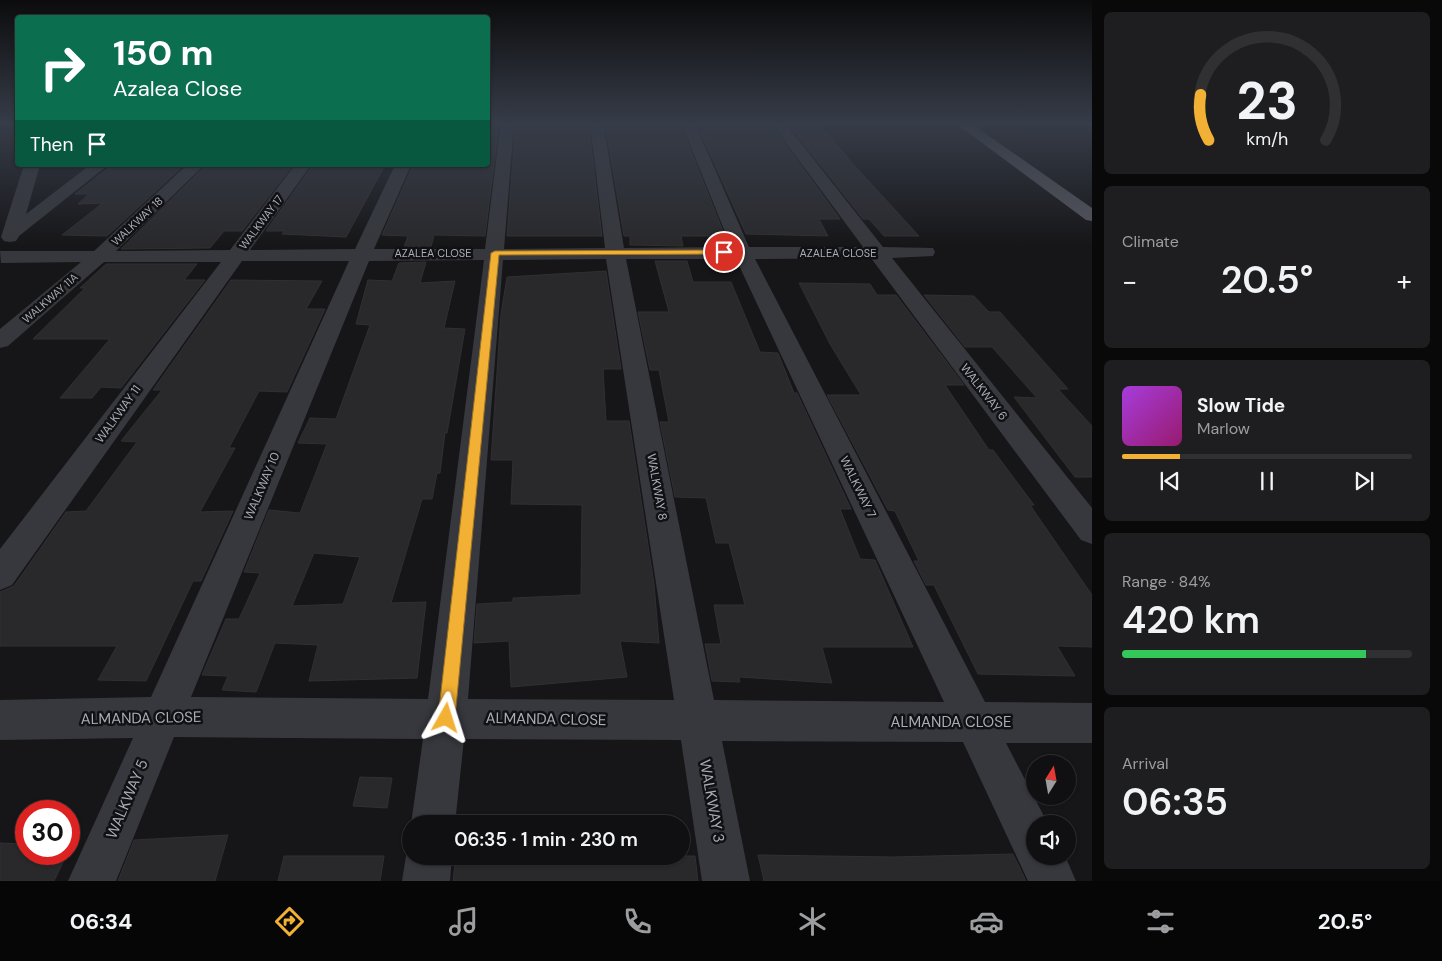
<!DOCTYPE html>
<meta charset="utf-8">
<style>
:root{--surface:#101012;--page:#1e1e20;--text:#f1f3f6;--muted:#9c9d9f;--line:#303032;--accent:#f2b134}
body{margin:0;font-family:"DM Sans",sans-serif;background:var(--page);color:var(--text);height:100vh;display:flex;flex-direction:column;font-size:19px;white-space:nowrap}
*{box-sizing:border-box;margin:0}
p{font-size:16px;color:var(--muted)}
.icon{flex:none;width:28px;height:28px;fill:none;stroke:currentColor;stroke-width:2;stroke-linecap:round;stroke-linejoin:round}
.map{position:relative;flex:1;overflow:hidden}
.details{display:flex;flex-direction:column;gap:12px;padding:12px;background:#09090a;width:350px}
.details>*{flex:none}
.banner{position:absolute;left:15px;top:15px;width:475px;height:152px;border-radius:5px;box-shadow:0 1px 4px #0004,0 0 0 1px var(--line);background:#0b6e4f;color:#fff;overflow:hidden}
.needle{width:32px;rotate:11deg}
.fabs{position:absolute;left:1026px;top:755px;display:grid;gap:10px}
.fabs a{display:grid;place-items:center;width:50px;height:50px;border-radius:50%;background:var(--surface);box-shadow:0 1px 4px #0004,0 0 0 1px var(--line);font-size:25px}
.speed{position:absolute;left:15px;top:800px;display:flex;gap:10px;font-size:25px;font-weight:700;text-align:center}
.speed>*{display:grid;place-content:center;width:65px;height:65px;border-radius:50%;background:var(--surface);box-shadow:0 1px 4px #0004,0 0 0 1px var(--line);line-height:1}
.speed .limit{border:8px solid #d22;background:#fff;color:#111}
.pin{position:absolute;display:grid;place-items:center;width:42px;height:42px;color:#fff;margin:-21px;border:2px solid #fff;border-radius:50%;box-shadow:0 1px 5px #0007}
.me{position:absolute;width:55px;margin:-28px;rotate:6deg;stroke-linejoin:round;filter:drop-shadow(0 0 4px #0008)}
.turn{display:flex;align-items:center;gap:18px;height:105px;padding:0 15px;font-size:22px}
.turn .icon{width:65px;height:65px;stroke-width:2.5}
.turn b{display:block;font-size:35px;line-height:42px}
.then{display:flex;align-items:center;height:48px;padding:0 15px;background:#0003;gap:10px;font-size:19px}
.big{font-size:38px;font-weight:600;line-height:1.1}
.details .widget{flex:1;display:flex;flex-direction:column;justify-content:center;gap:8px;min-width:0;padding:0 18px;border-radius:8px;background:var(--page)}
.details .dial{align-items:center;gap:0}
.dial svg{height:130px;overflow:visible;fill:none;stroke:var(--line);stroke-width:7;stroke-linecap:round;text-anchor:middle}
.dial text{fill:var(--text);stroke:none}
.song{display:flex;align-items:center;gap:15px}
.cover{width:60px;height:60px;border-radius:8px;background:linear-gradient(135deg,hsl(280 70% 55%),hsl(320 70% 35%))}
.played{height:5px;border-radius:2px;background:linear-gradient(90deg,var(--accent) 20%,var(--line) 20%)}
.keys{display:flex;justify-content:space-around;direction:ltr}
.heat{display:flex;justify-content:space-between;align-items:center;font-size:28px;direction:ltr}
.charge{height:8px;border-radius:4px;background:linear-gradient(90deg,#34c759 84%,var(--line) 0)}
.trip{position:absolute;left:402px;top:815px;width:288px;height:50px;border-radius:25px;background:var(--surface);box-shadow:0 1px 4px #0004,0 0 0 1px var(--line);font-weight:600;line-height:50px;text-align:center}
.tab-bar{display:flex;height:80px;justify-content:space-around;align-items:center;background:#060607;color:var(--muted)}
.tab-bar .icon{width:35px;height:35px}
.tab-bar .selected{color:var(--accent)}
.tab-bar b{font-size:22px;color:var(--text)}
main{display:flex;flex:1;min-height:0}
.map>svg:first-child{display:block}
.building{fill:#29292c;stroke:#303034;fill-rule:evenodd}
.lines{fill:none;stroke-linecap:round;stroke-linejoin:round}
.minor{fill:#37383d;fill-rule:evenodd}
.major{fill:#53555c;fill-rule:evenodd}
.route{fill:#f2b134;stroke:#9d7322}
.labels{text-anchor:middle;stroke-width:5;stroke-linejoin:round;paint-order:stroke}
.far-street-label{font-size:11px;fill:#a8adb8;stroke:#111113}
.street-label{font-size:12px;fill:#a8adb8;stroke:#111113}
.near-street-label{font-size:15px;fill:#a8adb8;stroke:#111113}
</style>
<main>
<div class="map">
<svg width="1092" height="881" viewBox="0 0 1092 881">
<rect width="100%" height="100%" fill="#161618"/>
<g class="building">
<polygon points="488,122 499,122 485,236 434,235 431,247 404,247 408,236 382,235 413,165 488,165"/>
<polygon points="516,122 588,122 602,236 507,236"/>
<polygon points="605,122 679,122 725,236 681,236 683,246 630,245 630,236 624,236"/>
<polygon points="696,122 769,122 840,219 819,219 828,236 746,234"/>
<polygon points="787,122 818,122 852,163 919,236 884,236 869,219 863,219"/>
<polygon points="121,165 184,165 107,236 62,235 103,203 78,204 89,194 75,194 111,166"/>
<polygon points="206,165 293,165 242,231 224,231 210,248 121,249"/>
<polygon points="313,165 385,165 346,237 282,234 285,231 266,231"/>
<polygon points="655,261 687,261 693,282 731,282 760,352 778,353 794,393 797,393 851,509 840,509 860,559 875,560 913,647 822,647 832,683 739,677 740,682 712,681 705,644 721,644 714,605 745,605 729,543 716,543 706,498 675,497 660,422 669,422 659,370 650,370 638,312 669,312"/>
<path d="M426,262L420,283L455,281L444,328L465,329L447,433H445L440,473H437L432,499H422L391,603L426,602L417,678L309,681L318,645L275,643L256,692L222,690L228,676L202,675L226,619H239L260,573L244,572L269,510L300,513L327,444L298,443L310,418L336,419L370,325L356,324L368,280L392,281L399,263ZM314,553L360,557L343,604L292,606Z"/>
<polygon points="106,264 197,264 184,280 205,280 121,388 101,387 92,398 60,398 110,339 33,339 85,288 80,288"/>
<polygon points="606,271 621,369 603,369 606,421 629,421 654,584 659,643 620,641 627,677 511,687 509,641 474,643 477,604 513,602 513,598 581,595 582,505 511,504 513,460 491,460 501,314 507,277"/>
<polygon points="231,280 322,281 306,309 325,309 287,392 259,391 229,448 235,448 200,512 233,511 201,581 193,581 146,681 98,680 117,646 0,646 0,592 14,586 66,512 86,511 137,442 121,441 162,390 153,390"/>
<polygon points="799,283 870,284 877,295 896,295 964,385 945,385 989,450 993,450 1034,505 1030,505 1092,595 1092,647 1057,646 1075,676 978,674 934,585 926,585 914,561 919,561 895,511 888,510 827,395 861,395 830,344"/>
<polygon points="924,295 974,296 989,312 1000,312 1068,389 1058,389 1092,426 1092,477 1075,477 1014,397 1037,398 992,347 965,347"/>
<polygon points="360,777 392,778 387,808 353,806"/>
<polygon points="228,835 215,881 118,881 134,840"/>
<polygon points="0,843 26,844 26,854 67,854 54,881 0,881"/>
<polygon points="1013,854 1026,881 764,881 758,855 893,857"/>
<polygon points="284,856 384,856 380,881 278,881"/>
<polygon points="456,856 695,856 698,881 453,881"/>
</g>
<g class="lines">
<g class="minor">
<path d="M501,122H514L504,249L605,248L590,122H603L624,248L731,247L681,122H694L749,247H863L771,122H784L883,247L933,248L935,252L933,256L892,258L1092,508V544L1081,540L871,258L755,259L985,702L1092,703V743H1006L1048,824H1035V856H1065L1076,881H1028L963,742L722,741L750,881H702L681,740L464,739L455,824H411V826V824L423,739L174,737L116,881H68L133,738L0,740V700L151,697L349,261H242L12,585L0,590V549L221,262H104L8,346L0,348V329L81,262L1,263L0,251H94L187,165H204L116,251L230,250L295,165H311L250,250L355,249L395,165H411L374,249H485ZM606,259L674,700L468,699L503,260ZM626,259H736L944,702L714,700ZM484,260L428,699L191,697L369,261Z"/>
<polygon points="24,165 40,165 26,214 90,165 108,165 19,236 16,241 10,242 4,241 1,237"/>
<polygon points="411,843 411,856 452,856 450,881 402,881 406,856"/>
</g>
<polygon class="major" points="954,122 969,122 1092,208 1092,221 1086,220"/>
</g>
<linearGradient id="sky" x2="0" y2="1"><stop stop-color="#0c0c0d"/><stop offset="0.5" stop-color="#363c48"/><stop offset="1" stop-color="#363c48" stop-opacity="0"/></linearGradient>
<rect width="1092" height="246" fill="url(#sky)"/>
<polygon class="route" points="724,250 728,252 726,254 499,255 455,718 452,724 446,727 440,724 438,718 491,253 495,251"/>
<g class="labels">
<g class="far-street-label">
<text transform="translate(137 221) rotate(-43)" y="4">WALKWAY 18</text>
<text transform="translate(261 222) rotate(-53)" y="4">WALKWAY 17</text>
<text x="433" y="257">AZALEA CLOSE</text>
<text x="838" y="257">AZALEA CLOSE</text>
<text transform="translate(50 298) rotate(-41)" y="4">WALKWAY 11A</text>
</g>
<g class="street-label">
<text transform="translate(984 392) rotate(52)" y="4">WALKWAY 6</text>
<text transform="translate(118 414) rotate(-54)" y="4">WALKWAY 11</text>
<text transform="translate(262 486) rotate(-67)" y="4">WALKWAY 10</text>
<text transform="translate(657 487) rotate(80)" y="4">WALKWAY 8</text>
<text transform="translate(858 487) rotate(64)" y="4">WALKWAY 7</text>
</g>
<g class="near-street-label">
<text transform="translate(141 718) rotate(-1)" y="5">ALMANDA CLOSE</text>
<text transform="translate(546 719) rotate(1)" y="5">ALMANDA CLOSE</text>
<text x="951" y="727">ALMANDA CLOSE</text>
<text transform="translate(127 799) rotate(-67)" y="5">WALKWAY 5</text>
<text transform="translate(712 801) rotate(80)" y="5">WALKWAY 3</text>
</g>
</g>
</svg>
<div class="fabs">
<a><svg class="needle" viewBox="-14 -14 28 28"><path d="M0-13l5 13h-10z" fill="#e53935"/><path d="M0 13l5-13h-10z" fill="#9c9d9f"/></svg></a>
<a><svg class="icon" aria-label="sound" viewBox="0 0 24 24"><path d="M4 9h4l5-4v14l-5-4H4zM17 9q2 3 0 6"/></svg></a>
</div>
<div class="speed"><div class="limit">30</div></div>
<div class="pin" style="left:724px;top:252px;background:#d93025"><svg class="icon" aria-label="arrive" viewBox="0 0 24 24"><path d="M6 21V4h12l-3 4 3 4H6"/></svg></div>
<svg class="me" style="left:446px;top:718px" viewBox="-20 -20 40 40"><path d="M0-17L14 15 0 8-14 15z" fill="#f2b134" stroke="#fff" stroke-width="4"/></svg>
<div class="trip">06:35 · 1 min · 230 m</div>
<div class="banner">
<div class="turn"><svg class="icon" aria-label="right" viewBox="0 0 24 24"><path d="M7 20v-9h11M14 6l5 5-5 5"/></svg><div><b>150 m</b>Azalea Close</div></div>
<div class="then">Then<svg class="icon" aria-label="arrive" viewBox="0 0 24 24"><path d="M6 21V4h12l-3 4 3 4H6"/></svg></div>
</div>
</div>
<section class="details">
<div class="widget dial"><svg viewBox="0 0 100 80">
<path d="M14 69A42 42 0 1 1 86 69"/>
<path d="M14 69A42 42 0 0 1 9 41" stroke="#f2b134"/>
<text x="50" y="56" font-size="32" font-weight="700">23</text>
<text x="50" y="72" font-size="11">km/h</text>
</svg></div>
<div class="widget"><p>Climate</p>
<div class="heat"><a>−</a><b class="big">20.5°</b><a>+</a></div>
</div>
<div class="widget">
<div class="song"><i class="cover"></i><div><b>Slow Tide</b><p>Marlow</p></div></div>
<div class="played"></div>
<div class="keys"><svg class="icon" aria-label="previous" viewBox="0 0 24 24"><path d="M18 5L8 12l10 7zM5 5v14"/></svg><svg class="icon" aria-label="pause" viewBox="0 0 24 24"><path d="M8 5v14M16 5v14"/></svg><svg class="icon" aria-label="next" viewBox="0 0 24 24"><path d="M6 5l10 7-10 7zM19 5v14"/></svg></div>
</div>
<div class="widget"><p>Range · 84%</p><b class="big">420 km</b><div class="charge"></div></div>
<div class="widget"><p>Arrival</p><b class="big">06:35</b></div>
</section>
</main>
<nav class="tab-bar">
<b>06:34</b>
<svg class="icon selected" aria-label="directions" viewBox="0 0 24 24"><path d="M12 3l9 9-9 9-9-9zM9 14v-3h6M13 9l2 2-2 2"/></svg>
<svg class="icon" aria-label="music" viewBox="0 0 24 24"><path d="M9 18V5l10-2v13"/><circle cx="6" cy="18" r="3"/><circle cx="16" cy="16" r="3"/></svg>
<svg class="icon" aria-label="phone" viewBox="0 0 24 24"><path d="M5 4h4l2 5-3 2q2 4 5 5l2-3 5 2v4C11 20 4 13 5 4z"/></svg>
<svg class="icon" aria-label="climate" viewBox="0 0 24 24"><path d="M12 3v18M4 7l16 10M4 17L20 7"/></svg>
<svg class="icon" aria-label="car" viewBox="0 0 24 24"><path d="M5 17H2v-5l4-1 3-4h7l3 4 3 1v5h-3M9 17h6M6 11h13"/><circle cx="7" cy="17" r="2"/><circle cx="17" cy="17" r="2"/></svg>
<svg class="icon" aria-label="filters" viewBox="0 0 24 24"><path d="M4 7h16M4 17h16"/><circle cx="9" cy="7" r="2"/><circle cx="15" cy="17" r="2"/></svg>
<b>20.5°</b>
</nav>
